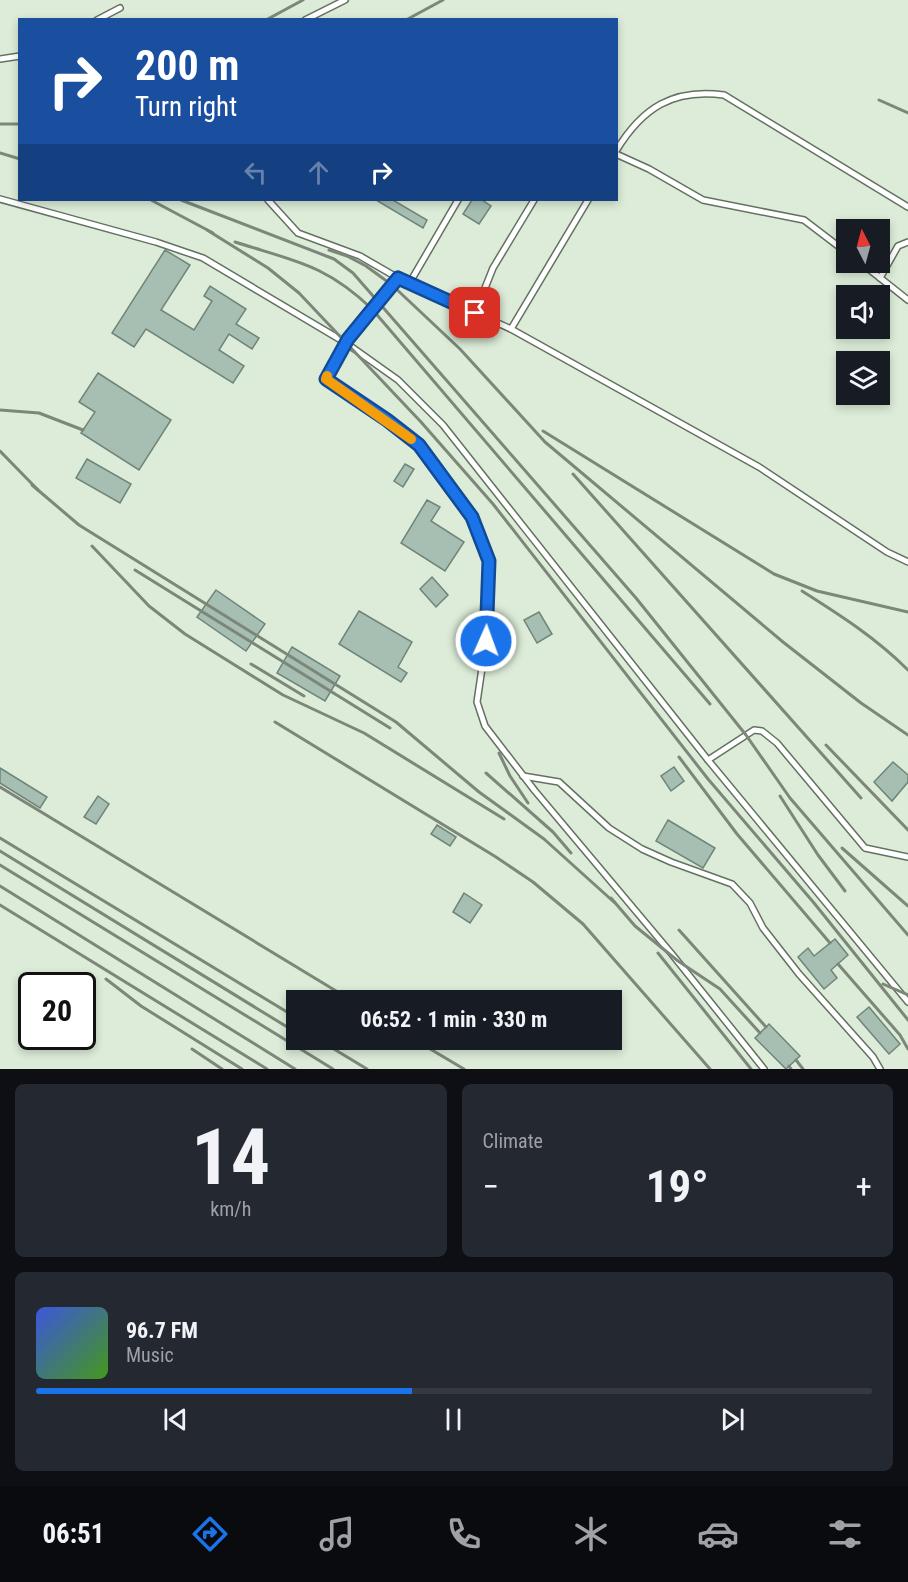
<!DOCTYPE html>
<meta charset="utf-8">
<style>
:root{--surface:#171b24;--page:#242831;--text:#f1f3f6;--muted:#9ea1a6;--line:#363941;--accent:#1a73e8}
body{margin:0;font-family:"Roboto Condensed",sans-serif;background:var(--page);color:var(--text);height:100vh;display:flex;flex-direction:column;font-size:22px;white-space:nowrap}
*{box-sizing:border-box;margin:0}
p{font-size:20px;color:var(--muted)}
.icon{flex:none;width:33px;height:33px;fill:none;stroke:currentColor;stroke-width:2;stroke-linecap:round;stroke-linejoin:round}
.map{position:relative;height:1069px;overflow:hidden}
.panel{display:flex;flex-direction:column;gap:15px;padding:15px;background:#0d0f14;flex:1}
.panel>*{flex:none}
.banner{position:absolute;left:18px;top:18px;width:600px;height:183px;border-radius:0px;box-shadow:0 3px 9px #0003;background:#1a4fa0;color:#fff;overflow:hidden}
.needle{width:39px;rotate:354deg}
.buttons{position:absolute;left:836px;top:219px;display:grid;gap:12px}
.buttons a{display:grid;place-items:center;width:54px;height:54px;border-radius:0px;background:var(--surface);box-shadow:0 3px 9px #0003;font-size:30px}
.speed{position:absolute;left:18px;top:972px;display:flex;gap:12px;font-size:30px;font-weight:700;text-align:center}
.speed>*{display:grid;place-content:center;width:78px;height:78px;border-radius:50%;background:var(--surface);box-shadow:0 3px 9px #0003;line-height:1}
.speed .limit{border:3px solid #111;border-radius:9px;background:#fff;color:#111}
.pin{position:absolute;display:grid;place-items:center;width:51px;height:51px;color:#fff;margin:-26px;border-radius:12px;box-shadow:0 3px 9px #0006}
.me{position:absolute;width:66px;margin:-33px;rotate:2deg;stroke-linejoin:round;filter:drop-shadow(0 0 4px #0008)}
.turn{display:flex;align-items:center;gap:21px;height:126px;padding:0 18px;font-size:27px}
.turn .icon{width:78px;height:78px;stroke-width:2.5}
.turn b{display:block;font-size:42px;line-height:51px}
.lanes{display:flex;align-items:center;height:57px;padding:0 18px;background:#0003;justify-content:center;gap:30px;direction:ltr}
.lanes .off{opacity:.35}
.big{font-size:45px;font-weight:700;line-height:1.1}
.panel .card{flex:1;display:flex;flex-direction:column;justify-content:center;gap:9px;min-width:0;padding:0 21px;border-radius:9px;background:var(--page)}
.panel .dial{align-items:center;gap:0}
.dial b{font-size:78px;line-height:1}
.song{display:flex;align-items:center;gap:18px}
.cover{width:72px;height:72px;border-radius:9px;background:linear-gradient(135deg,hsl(230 70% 55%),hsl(100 70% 35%))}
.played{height:6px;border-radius:3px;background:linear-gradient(90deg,var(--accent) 45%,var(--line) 45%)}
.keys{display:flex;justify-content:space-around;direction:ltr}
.heat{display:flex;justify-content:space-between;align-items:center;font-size:33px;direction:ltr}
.panel .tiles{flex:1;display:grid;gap:15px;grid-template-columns:1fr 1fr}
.card:last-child{grid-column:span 2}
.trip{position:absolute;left:286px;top:990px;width:336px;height:60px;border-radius:0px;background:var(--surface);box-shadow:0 3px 9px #0003;font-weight:700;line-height:60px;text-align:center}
.tabs{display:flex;height:96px;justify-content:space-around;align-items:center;background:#090b0e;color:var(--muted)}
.tabs .icon{width:42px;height:42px}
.tabs .on{color:var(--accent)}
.tabs b{font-size:27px;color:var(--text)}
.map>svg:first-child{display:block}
.building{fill:#a7bfb2;stroke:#6f8579;stroke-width:1.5}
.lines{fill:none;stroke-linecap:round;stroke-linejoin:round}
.lane-casing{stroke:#637260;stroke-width:8}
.lane{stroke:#fff;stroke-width:5}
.rail{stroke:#7c8779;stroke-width:3}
.route-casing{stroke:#114b97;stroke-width:15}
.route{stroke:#1a73e8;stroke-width:10}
.slow{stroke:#f59e0b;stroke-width:10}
</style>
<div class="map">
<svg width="908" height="1069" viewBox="0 0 908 1069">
<rect width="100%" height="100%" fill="#dcecd8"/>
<g class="building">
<polygon points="376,200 393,200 427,220 423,228"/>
<polygon points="472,200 482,200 491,206 479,224 463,214"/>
<polygon points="165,250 190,265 161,310 194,330 212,301 204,296 210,286 246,309 236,324 259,338 252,349 229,334 219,350 244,366 233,383 146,329 134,347 112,333"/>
<polygon points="98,373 171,420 139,470 81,433 95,412 79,402"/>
<polygon points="87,459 131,484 120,503 76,478"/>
<polygon points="405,464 414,469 403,487 394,481"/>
<polygon points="427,500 440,507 431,521 464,542 445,571 401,543"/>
<polygon points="432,577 448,595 436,607 420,589"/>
<polygon points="216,590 265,624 246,651 197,617"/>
<polygon points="359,611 412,642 398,667 407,673 401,682 339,644"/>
<polygon points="539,612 552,634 537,643 524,620"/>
<polygon points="292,647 340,676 325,701 277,673"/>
<polygon points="893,762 908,775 908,782 892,801 874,782"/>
<polygon points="674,767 684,781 671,791 661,776"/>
<polygon points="0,768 47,797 40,808 0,783"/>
<polygon points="98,796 109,804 96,824 84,817"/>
<polygon points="668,820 715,848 703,868 656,841"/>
<polygon points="437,825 456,837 450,846 431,834"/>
<polygon points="464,893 482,905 470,923 453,912"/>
<polygon points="835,939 848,955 831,970 837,978 824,989 798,957 808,948 814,956"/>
<polygon points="869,1007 900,1044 889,1054 857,1017"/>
<polygon points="769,1024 800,1056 786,1069 755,1038"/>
</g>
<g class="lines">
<defs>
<g id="lane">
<polyline points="97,20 120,8"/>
<polyline points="305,20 345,0"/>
<polyline points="0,59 20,56"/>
<path d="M616,151C642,108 673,88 724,95L908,207"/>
<polyline points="616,154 649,169 703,200 804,220 846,252"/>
<polyline points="0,199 156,242 203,258 346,343 398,380 443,425 708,760"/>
<polyline points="268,200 298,233 360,256 398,278 511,329 759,467 887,552 908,562"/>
<polyline points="860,262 908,300"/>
<polyline points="398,278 348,339 326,379 387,420 419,445 473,517 489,561 486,641 477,702 485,726 535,791 671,953 764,1069"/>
<polyline points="880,278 898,246 908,242"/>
<polyline points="409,284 458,200"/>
<polyline points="475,313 493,268 534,200"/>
<polyline points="511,329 588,200"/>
<polyline points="523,776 559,782 609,828 642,849 671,862 732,884 750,903 763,928 799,974 873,1057 880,1069"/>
<polyline points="908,857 865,848 777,743 762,731 754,730 708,760 908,1002"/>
</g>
</defs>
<use href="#lane" class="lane-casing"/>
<use href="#lane" class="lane"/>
<g class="rail">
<polyline points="266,20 303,0"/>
<polyline points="406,20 443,0"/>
<polyline points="879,100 908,113"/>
<polyline points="0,124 20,124"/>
<polyline points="0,153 20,159"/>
<polyline points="151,200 213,233"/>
<polyline points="181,200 334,259 353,273 636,598 746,735 790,798 908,935"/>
<polyline points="207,230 268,268 299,293 421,422 493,504 708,779 814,903 908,1020"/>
<path d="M235,242C294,261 325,264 372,309L710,704"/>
<polyline points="329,250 347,256 366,266 392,285 460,349 545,442 783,642 861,703 908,735"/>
<polyline points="0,410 39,413 83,430"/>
<polyline points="543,431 774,574 817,591 908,612"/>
<polyline points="0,451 38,490"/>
<polyline points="573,474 861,798"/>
<polyline points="32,485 79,525 396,722 479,792 544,839 615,903"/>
<polyline points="92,546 149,606 185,634 283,695 364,733 504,819"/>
<polyline points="135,570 390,728"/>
<path d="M802,591C840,615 876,638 908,670"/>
<polyline points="251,664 304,696"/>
<polyline points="275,722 496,857 533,882 583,924 710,1069"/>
<polyline points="826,745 908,830"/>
<polyline points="499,753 510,776 528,803"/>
<polyline points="679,757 737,834 830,943"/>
<polyline points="486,773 553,832 571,853"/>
<polyline points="0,787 351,1000"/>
<polyline points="780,796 818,855 845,891"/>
<polyline points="0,838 297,1018"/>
<polyline points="842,848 908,906"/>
<polyline points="0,851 297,1033"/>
<polyline points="0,865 333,1069"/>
<polyline points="0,886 295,1069"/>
<polyline points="611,898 635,926 678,961 720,989 760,1033"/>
<polyline points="0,905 267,1069"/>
<polyline points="679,930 766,1027"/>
<polyline points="658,953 751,1069"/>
<polyline points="838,964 900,1035 908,1049"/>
<polyline points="106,979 141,1006 242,1069"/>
<polyline points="883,984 908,995"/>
<polyline points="319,1040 367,1069"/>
<polyline points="415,1040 464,1069"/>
<polyline points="192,1049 222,1069"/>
<polyline points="796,1060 803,1069"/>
<polyline points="789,1066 791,1069"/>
</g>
</g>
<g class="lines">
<defs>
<polyline id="route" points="475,313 398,278 348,339 326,379 387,420 419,445 472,517 489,561 486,641"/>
</defs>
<use href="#route" class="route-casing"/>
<use href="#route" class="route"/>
<polyline class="slow" points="327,376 326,379 411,439"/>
</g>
</svg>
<div class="buttons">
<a><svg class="needle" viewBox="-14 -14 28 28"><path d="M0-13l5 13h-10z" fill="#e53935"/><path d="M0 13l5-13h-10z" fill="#9ea1a6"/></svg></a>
<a><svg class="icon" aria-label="sound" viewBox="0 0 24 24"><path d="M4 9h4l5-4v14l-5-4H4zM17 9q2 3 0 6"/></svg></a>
<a><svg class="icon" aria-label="layers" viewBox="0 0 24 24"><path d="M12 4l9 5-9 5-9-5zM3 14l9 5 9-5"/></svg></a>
</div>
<div class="speed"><div class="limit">20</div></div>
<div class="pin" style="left:475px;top:313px;background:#d93025"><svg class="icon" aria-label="arrive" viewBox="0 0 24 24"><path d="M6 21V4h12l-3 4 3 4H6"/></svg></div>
<svg class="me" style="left:486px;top:641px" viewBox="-20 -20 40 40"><circle r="17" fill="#1a73e8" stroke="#fff" stroke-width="3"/><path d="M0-11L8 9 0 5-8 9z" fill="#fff"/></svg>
<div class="trip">06:52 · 1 min · 330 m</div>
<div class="banner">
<div class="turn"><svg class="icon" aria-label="right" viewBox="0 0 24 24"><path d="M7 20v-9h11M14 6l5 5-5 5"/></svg><div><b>200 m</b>Turn right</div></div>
<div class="lanes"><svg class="icon off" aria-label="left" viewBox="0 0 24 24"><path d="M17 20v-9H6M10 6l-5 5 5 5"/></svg><svg class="icon off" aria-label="ahead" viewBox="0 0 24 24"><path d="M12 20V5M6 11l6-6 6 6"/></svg><svg class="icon" aria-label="right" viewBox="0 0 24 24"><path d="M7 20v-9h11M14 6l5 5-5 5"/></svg></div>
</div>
</div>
<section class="panel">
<div class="tiles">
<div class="card dial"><b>14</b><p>km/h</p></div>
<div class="card"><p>Climate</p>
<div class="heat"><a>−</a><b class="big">19°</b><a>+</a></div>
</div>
<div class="card">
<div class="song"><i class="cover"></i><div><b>96.7 FM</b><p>Music</p></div></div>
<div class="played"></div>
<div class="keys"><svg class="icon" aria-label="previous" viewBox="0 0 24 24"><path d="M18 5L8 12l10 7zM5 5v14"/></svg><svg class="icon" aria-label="pause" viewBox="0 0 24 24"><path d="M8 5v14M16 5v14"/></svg><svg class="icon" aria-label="next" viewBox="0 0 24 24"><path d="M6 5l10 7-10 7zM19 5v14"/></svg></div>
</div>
</div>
</section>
<nav class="tabs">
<b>06:51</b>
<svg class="icon on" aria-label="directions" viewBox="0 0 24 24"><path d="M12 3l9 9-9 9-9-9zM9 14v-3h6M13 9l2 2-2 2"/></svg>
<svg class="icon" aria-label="music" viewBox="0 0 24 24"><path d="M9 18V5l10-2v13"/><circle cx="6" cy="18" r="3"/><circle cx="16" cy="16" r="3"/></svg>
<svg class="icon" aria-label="phone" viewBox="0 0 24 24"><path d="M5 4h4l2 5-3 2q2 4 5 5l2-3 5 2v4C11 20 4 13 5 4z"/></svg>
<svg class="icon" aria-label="climate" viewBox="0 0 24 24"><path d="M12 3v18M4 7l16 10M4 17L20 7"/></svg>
<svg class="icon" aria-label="car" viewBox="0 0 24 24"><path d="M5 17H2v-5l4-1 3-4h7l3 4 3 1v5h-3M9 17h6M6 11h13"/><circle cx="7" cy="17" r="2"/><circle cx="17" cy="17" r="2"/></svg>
<svg class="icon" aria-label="filters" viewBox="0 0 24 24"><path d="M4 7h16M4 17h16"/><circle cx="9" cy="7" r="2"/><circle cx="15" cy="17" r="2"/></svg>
</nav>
